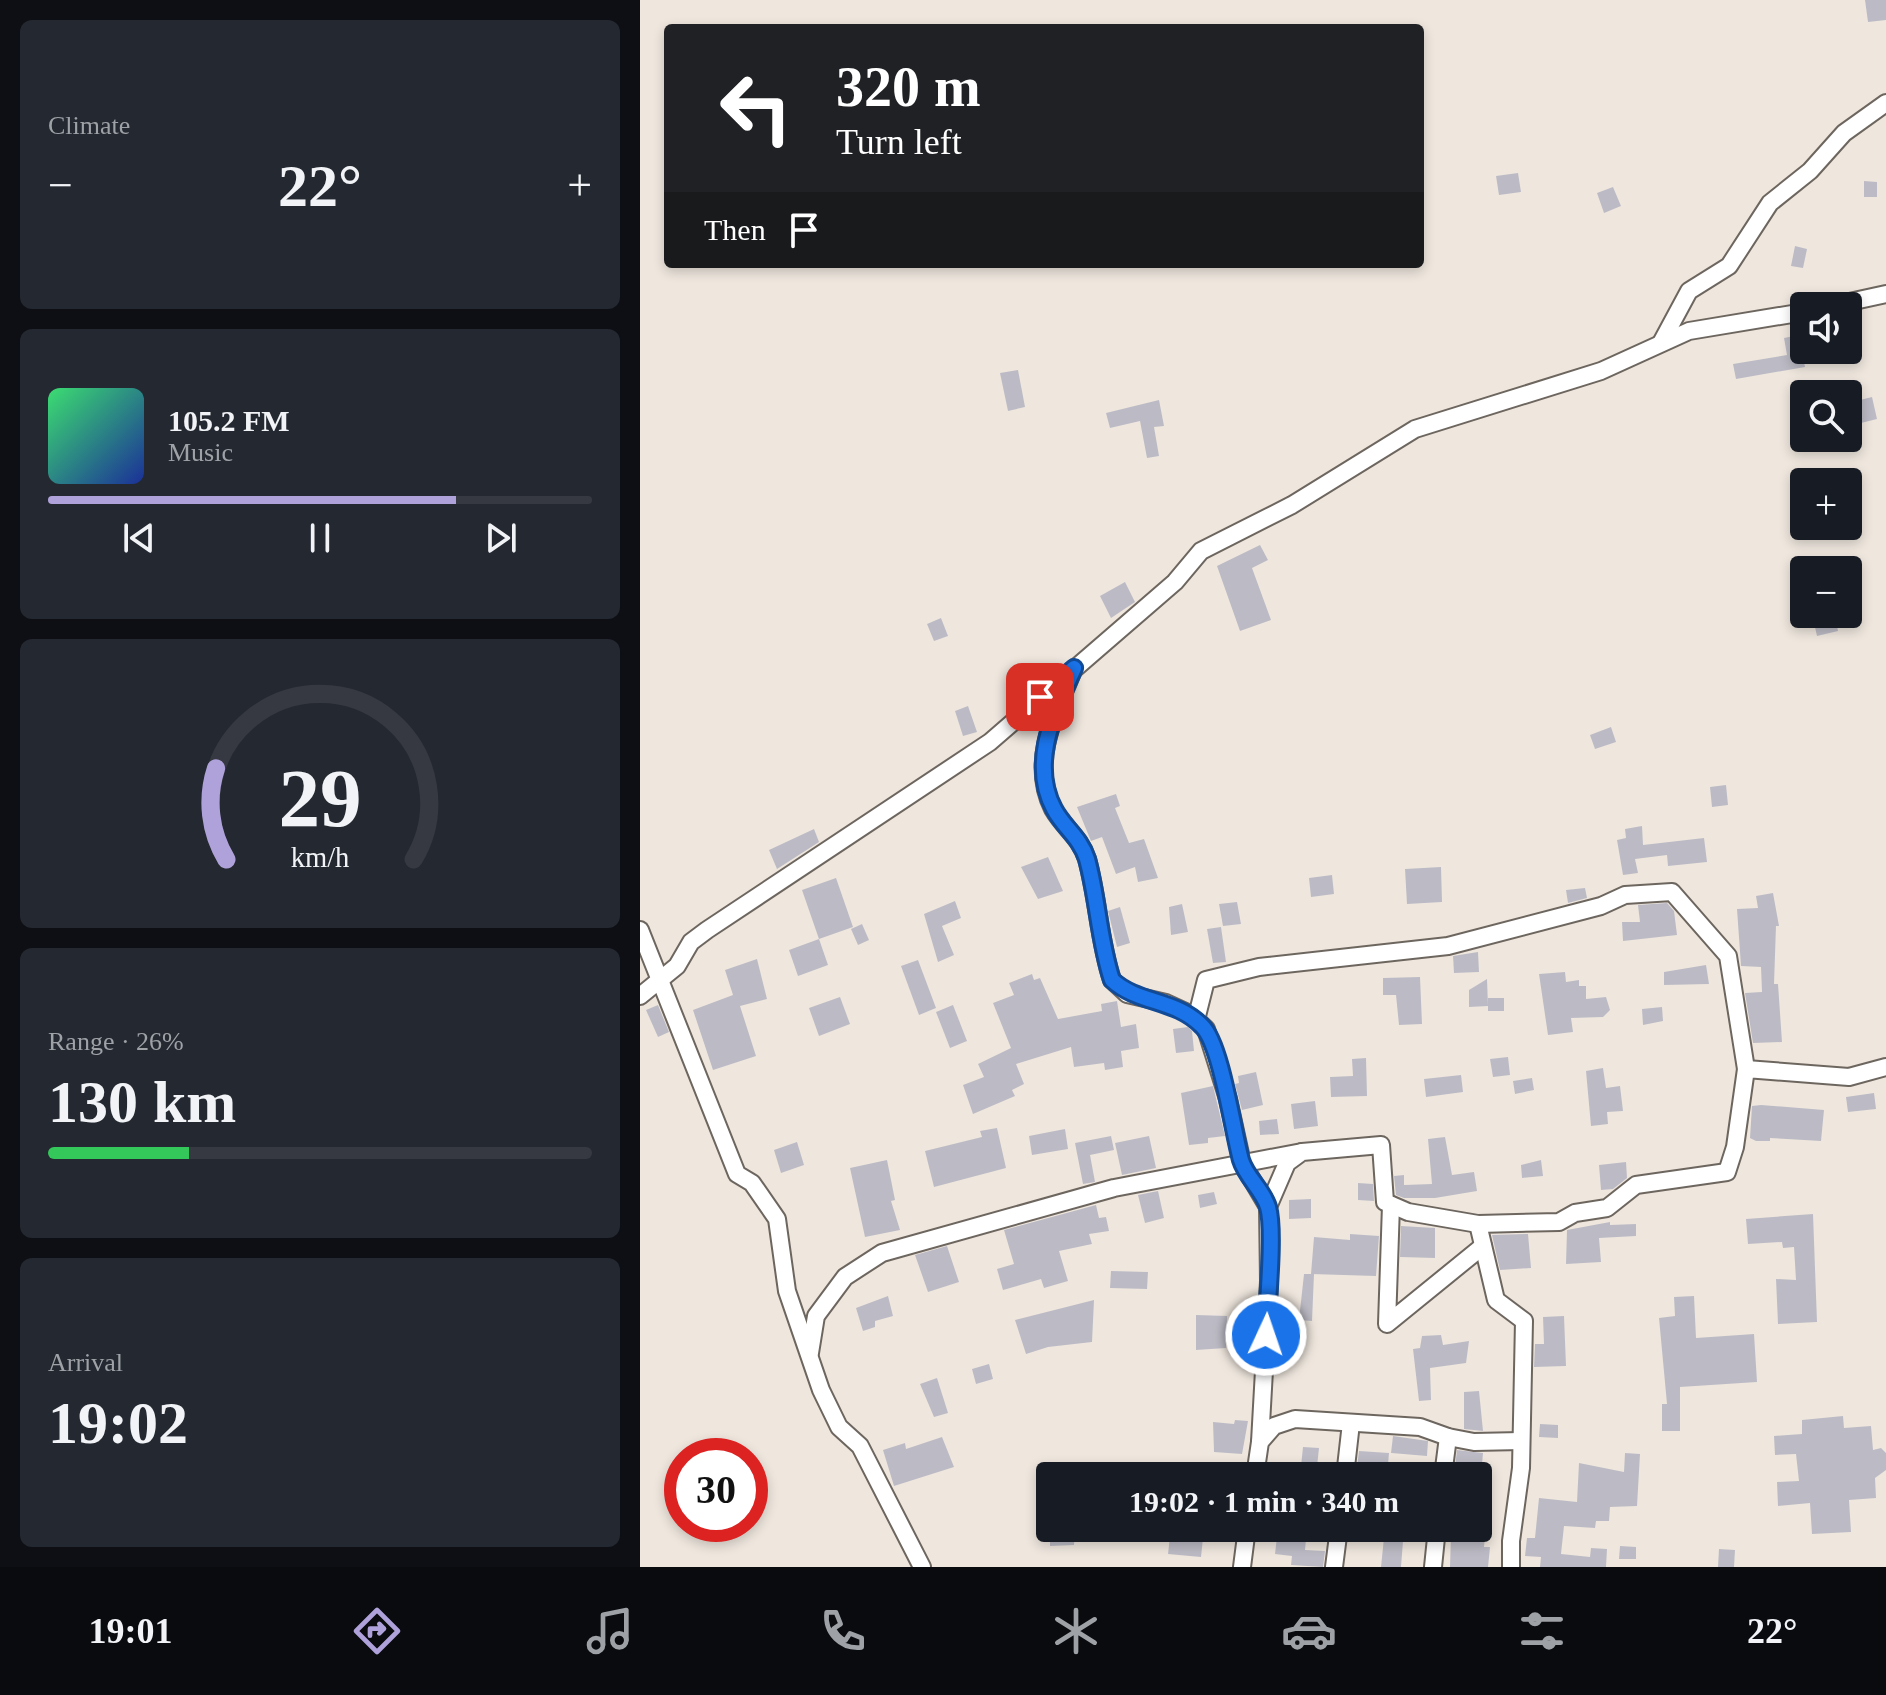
<!DOCTYPE html>
<meta charset="utf-8">
<style>
:root{--surface:#171b24;--page:#242831;--text:#f1f3f6;--muted:#9ea1a6;--line:#363941;--accent:#afa2da}
body{margin:0;font-family:Georgia,serif;background:var(--page);color:var(--text);height:100vh;display:flex;flex-direction:column;font-size:30px;white-space:nowrap}
*{box-sizing:border-box;margin:0}
p{font-size:26px;color:var(--muted)}
.icon{flex:none;width:44px;height:44px;fill:none;stroke:currentColor;stroke-width:2;stroke-linecap:round;stroke-linejoin:round}
.map{position:relative;flex:1;overflow:hidden}
.panel{display:flex;flex-direction:column;gap:20px;padding:20px;background:#0d0f14;width:640px}
.panel>*{flex:none}
.guide{position:absolute;left:24px;top:24px;width:760px;height:244px;border-radius:8px;box-shadow:0 4px 12px #0003;background:#202124;color:#fff;overflow:hidden}
.fabs{position:absolute;left:1150px;top:292px;display:grid;gap:16px}
.fabs a{display:grid;place-items:center;width:72px;height:72px;border-radius:8px;background:var(--surface);box-shadow:0 4px 12px #0003;font-size:40px}
.speed{position:absolute;left:24px;top:1438px;display:flex;gap:16px;font-size:40px;font-weight:700;text-align:center}
.speed>*{display:grid;place-content:center;width:104px;height:104px;border-radius:50%;background:var(--surface);box-shadow:0 4px 12px #0003;line-height:1}
.speed .limit{border:12px solid #d22;background:#fff;color:#111}
.pin{position:absolute;display:grid;place-items:center;width:68px;height:68px;color:#fff;margin:-34px;border-radius:16px;box-shadow:0 4px 12px #0006}
.me{position:absolute;width:88px;margin:-44px;rotate:3deg;stroke-linejoin:round;filter:drop-shadow(0 0 6px #0008)}
.turn{display:flex;align-items:center;gap:28px;height:168px;padding:0 40px;font-size:36px}
.turn .icon{width:104px;height:104px;stroke-width:2.5}
.turn b{display:block;font-size:56px;line-height:68px}
.then{display:flex;align-items:center;height:76px;padding:0 40px;background:#0003;gap:16px;font-size:30px}
.big{font-size:60px;font-weight:700;line-height:1.1}
.panel .widget{flex:1;display:flex;flex-direction:column;justify-content:center;gap:12px;min-width:0;padding:0 28px;border-radius:12px;background:var(--page)}
.panel .dial{align-items:center;gap:0}
.dial svg{height:208px;overflow:visible;fill:none;stroke:var(--line);stroke-width:7;stroke-linecap:round;text-anchor:middle}
.dial text{fill:var(--text);stroke:none}
.song{display:flex;align-items:center;gap:24px}
.cover{width:96px;height:96px;border-radius:12px;background:linear-gradient(135deg,hsl(140 70% 55%),hsl(230 70% 35%))}
.played{height:8px;border-radius:4px;background:linear-gradient(90deg,var(--accent) 75%,var(--line) 75%)}
.keys{display:flex;justify-content:space-around;direction:ltr}
.heat{display:flex;justify-content:space-between;align-items:center;font-size:44px;direction:ltr}
.charge{height:12px;border-radius:6px;background:linear-gradient(90deg,#34c759 26%,var(--line) 0)}
.trip{position:absolute;left:396px;top:1462px;width:456px;height:80px;border-radius:8px;background:var(--surface);box-shadow:0 4px 12px #0003;font-weight:700;line-height:80px;text-align:center}
.tabs{display:flex;height:128px;justify-content:space-around;align-items:center;background:#090b0e;color:var(--muted)}
.tabs .icon{width:56px;height:56px}
.tabs .active{color:var(--accent)}
.tabs b{font-size:36px;color:var(--text)}
main{display:flex;flex:1;min-height:0}
.map>svg:first-child{display:block}
.building{fill:#bcbbc5}
.lines{fill:none;stroke-linecap:round;stroke-linejoin:round}
.street-casing{stroke:#6d665f;stroke-width:20}
.street{stroke:#fff;stroke-width:16}
.route-casing{stroke:#114b97;stroke-width:20}
.route{stroke:#1a73e8;stroke-width:14}
</style>
<main>
<section class="panel">
<div class="widget"><p>Climate</p>
<div class="heat"><a>−</a><b class="big">22°</b><a>+</a></div>
</div>
<div class="widget">
<div class="song"><i class="cover"></i><div><b>105.2 FM</b><p>Music</p></div></div>
<div class="played"></div>
<div class="keys"><svg class="icon" aria-label="previous" viewBox="0 0 24 24"><path d="M18 5L8 12l10 7zM5 5v14"/></svg><svg class="icon" aria-label="pause" viewBox="0 0 24 24"><path d="M8 5v14M16 5v14"/></svg><svg class="icon" aria-label="next" viewBox="0 0 24 24"><path d="M6 5l10 7-10 7zM19 5v14"/></svg></div>
</div>
<div class="widget dial"><svg viewBox="0 0 100 80">
<path d="M14 69A42 42 0 1 1 86 69"/>
<path d="M14 69A42 42 0 0 1 10 34" stroke="#afa2da"/>
<text x="50" y="56" font-size="32" font-weight="700">29</text>
<text x="50" y="72" font-size="11">km/h</text>
</svg></div>
<div class="widget"><p>Range · 26%</p><b class="big">130 km</b><div class="charge"></div></div>
<div class="widget"><p>Arrival</p><b class="big">19:02</b></div>
</section>
<div class="map">
<svg width="1246" height="1567" viewBox="0 0 1246 1567">
<rect width="100%" height="100%" fill="#efe7de"/>
<g class="building">
<polygon points="1225,0 1246,0 1246,20 1228,22"/>
<polygon points="878,173 881,192 859,195 856,176"/>
<polygon points="1224,181 1237,182 1237,197 1224,197"/>
<polygon points="973,187 981,206 964,213 957,193"/>
<polygon points="1155,246 1167,249 1163,268 1151,266"/>
<polygon points="1159,335 1165,367 1096,379 1093,364 1147,355 1144,338"/>
<polygon points="378,370 385,407 368,411 360,373"/>
<polygon points="1232,397 1237,419 1217,424 1212,402"/>
<polygon points="519,400 524,426 514,427 519,456 507,458 500,421 470,428 466,413"/>
<polygon points="620,545 628,560 612,568 631,620 600,631 577,566"/>
<polygon points="485,582 495,602 471,618 460,596"/>
<polygon points="1172,614 1195,614 1198,631 1177,636"/>
<polygon points="301,618 308,636 294,641 287,624"/>
<polygon points="328,706 337,732 323,736 315,711"/>
<polygon points="971,727 976,742 955,749 950,735"/>
<polygon points="1086,785 1088,805 1072,807 1070,787"/>
<polygon points="476,794 480,806 475,808 489,843 504,839 518,878 498,882 495,867 476,874 462,837 451,841 437,807"/>
<polygon points="1002,826 1003,845 1064,838 1067,862 1028,866 1027,855 995,859 998,873 983,875 977,840 986,838 985,829"/>
<polygon points="174,829 179,842 137,869 129,850"/>
<polygon points="408,857 423,891 398,899 381,867"/>
<polygon points="801,867 802,902 767,904 765,869"/>
<polygon points="692,875 694,894 671,897 669,878"/>
<polygon points="196,878 213,927 179,939 162,890"/>
<polygon points="945,888 947,898 928,903 926,890"/>
<polygon points="1133,893 1139,926 1136,926 1134,984 1138,984 1142,1042 1113,1043 1105,993 1122,992 1121,967 1101,966 1097,909 1118,908 1116,896"/>
<polygon points="315,901 321,918 302,926 314,955 298,962 284,914"/>
<polygon points="597,902 601,924 583,926 579,904"/>
<polygon points="1027,903 1034,911 1037,935 983,941 982,922 1000,922 998,905"/>
<polygon points="542,904 548,932 531,935 529,907"/>
<polygon points="480,907 490,943 477,947 468,911"/>
<polygon points="222,924 229,940 218,945 211,929"/>
<polygon points="581,927 586,962 573,963 567,929"/>
<polygon points="179,939 188,965 158,976 149,950"/>
<polygon points="838,952 839,972 814,973 813,956"/>
<polygon points="117,959 127,999 100,1006 116,1056 73,1070 53,1010 93,995 85,970"/>
<polygon points="278,960 296,1008 279,1015 261,966"/>
<polygon points="1066,965 1069,984 1024,985 1024,972"/>
<polygon points="925,972 926,982 939,980 939,986 946,986 946,999 966,997 970,1010 963,1017 931,1018 933,1032 908,1035 899,974"/>
<polygon points="392,974 394,980 400,978 418,1019 462,1011 461,1004 477,1001 481,1027 496,1024 499,1048 481,1051 483,1067 465,1070 464,1063 434,1067 431,1047 376,1064 384,1084 372,1090 375,1096 333,1114 323,1085 344,1077 338,1064 371,1048 353,1003 374,995 369,983"/>
<polygon points="780,977 782,1024 759,1025 756,995 743,995 743,978"/>
<polygon points="847,979 848,1006 829,1007 829,990"/>
<polygon points="200,997 210,1024 179,1036 169,1008"/>
<rect x="848" y="998" width="16" height="13"/>
<polygon points="18,1005 29,1032 18,1037 6,1010"/>
<polygon points="313,1005 327,1041 310,1048 296,1012"/>
<polygon points="1022,1007 1023,1021 1003,1025 1002,1009"/>
<polygon points="548,1027 552,1031 554,1051 536,1053 533,1029"/>
<polygon points="868,1057 870,1075 853,1077 850,1059"/>
<polygon points="726,1058 727,1096 691,1097 690,1077 713,1076 712,1059"/>
<polygon points="963,1068 966,1088 980,1086 983,1111 967,1112 968,1124 951,1126 946,1071"/>
<polygon points="616,1072 623,1105 602,1110 595,1084 599,1083 598,1076"/>
<polygon points="821,1075 823,1092 786,1097 784,1079"/>
<polygon points="892,1078 894,1090 875,1094 873,1081"/>
<polygon points="573,1086 585,1136 568,1138 568,1143 549,1145 541,1093"/>
<polygon points="1234,1093 1236,1109 1208,1112 1206,1097"/>
<polygon points="675,1101 678,1126 654,1129 651,1104"/>
<polygon points="1121,1105 1184,1110 1181,1141 1130,1138 1130,1141 1116,1141 1110,1138 1112,1106"/>
<polygon points="637,1119 639,1134 620,1135 619,1121"/>
<polygon points="357,1128 366,1168 294,1187 285,1151 342,1137 340,1131"/>
<polygon points="425,1129 428,1149 392,1155 389,1136"/>
<polygon points="471,1136 474,1150 450,1155 455,1182 443,1184 435,1143"/>
<polygon points="509,1136 516,1168 482,1175 475,1143"/>
<polygon points="805,1137 812,1175 834,1172 837,1191 795,1198 764,1198 756,1195 754,1176 764,1175 764,1185 792,1184 788,1139"/>
<polygon points="157,1142 164,1165 141,1173 134,1150"/>
<polygon points="247,1160 255,1200 251,1201 260,1230 225,1237 210,1168"/>
<polygon points="901,1160 903,1176 882,1178 881,1165"/>
<polygon points="986,1162 987,1178 973,1189 961,1190 959,1165"/>
<polygon points="718,1183 733,1184 734,1201 718,1200"/>
<polygon points="518,1191 524,1218 505,1223 498,1195"/>
<polygon points="574,1192 577,1204 560,1208 558,1195"/>
<polygon points="671,1199 671,1218 649,1219 649,1200"/>
<polygon points="456,1205 459,1218 466,1217 469,1231 449,1234 452,1244 419,1251 428,1281 404,1288 401,1279 363,1290 357,1269 374,1264 364,1230"/>
<polygon points="1173,1214 1177,1322 1138,1324 1136,1279 1156,1280 1154,1247 1143,1248 1142,1242 1108,1244 1106,1219"/>
<polygon points="970,1222 970,1225 996,1224 996,1236 959,1238 961,1262 926,1264 927,1230"/>
<polygon points="761,1226 795,1228 795,1258 760,1257"/>
<polygon points="710,1234 739,1236 736,1276 671,1274 674,1237 710,1240"/>
<polygon points="888,1234 891,1268 860,1270 852,1235"/>
<polygon points="307,1246 319,1282 288,1292 275,1255"/>
<polygon points="471,1271 508,1272 507,1289 470,1288"/>
<polygon points="664,1274 674,1274 672,1321 659,1320"/>
<polygon points="248,1296 253,1316 235,1321 235,1327 223,1331 216,1308"/>
<polygon points="1054,1296 1056,1338 1114,1334 1117,1382 1040,1387 1040,1431 1022,1431 1022,1404 1027,1404 1019,1318 1035,1316 1034,1297"/>
<polygon points="454,1300 452,1342 408,1347 386,1354 375,1320"/>
<polygon points="556,1315 587,1316 586,1348 556,1350"/>
<polygon points="924,1316 926,1366 894,1367 895,1344 904,1344 903,1317"/>
<polygon points="801,1335 803,1345 829,1341 826,1363 790,1368 791,1400 779,1401 773,1349 780,1348 782,1336"/>
<polygon points="349,1364 353,1379 336,1384 332,1369"/>
<polygon points="297,1378 308,1413 294,1417 280,1384"/>
<polygon points="839,1391 843,1431 824,1429 824,1392"/>
<polygon points="1203,1416 1204,1428 1231,1426 1233,1450 1241,1448 1246,1453 1246,1470 1235,1478 1236,1498 1209,1500 1211,1532 1172,1534 1170,1503 1138,1506 1137,1482 1159,1481 1156,1454 1135,1455 1134,1436 1162,1434 1162,1420"/>
<polygon points="595,1420 608,1421 602,1454 574,1452 573,1422 594,1424"/>
<polygon points="900,1424 918,1425 918,1438 899,1437"/>
<polygon points="753,1436 788,1441 787,1456 751,1453"/>
<polygon points="302,1437 314,1467 254,1486 243,1450 265,1443 266,1449"/>
<polygon points="663,1447 679,1448 676,1476 660,1476"/>
<polygon points="817,1450 843,1453 841,1476 814,1476"/>
<polygon points="719,1451 749,1453 747,1476 716,1476"/>
<polygon points="985,1453 1000,1454 997,1506 970,1507 969,1521 956,1521 955,1528 924,1526 921,1554 950,1557 951,1548 967,1549 966,1567 900,1567 901,1557 885,1556 887,1538 895,1538 899,1498 937,1502 939,1463 984,1472"/>
<polygon points="410,1528 435,1528 434,1545 410,1546"/>
<polygon points="531,1528 564,1528 561,1557 528,1554"/>
<polygon points="638,1528 667,1528 665,1550 685,1551 683,1567 651,1565 652,1556 635,1554"/>
<polygon points="745,1528 764,1528 761,1567 741,1567"/>
<polygon points="811,1535 845,1537 844,1547 850,1547 848,1567 810,1567"/>
<polygon points="980,1546 996,1547 996,1559 979,1559"/>
<polygon points="1079,1549 1095,1550 1094,1567 1078,1567"/>
</g>
<g class="lines">
<defs>
<g id="street">
<polyline points="1191,306 1246,294"/>
<polyline points="1021,343 1049,291 1089,266 1130,203 1170,171 1204,133 1246,103"/>
<path d="M432,673C414,716 390,763 413,809C424,828 440,837 447,859C458,899 459,941 472,980L487,994L526,1003L550,1014L566,1029L588,1099L602,1163L628,1207L629,1281L620,1442"/>
<polyline points="0,930 97,1174 112,1183 137,1219 147,1291 181,1390 199,1427 220,1446 282,1567"/>
<polyline points="0,996 37,966 51,942 67,930 350,742 535,582 561,551 652,505 775,429 961,371 1049,331 1164,312"/>
<polyline points="556,1020 566,980 619,967 808,946 961,906 985,895 1032,892 1088,956 1106,1069"/>
<polyline points="751,1205 747,1324 843,1246"/>
<polyline points="628,1207 647,1163 662,1152 741,1145 745,1202 768,1212 838,1224"/>
<polyline points="170,1353 176,1316 205,1277 242,1253 474,1188 662,1152"/>
<polyline points="615,1476 620,1442 634,1426 655,1419 780,1427 808,1437 834,1442 881,1441"/>
<polyline points="705,1476 711,1423"/>
<polyline points="803,1476 808,1437"/>
<polyline points="602,1567 607,1528"/>
<polyline points="694,1567 699,1528"/>
<polyline points="793,1567 797,1528"/>
<polyline points="871,1567 871,1541 881,1468 884,1321 856,1300 838,1224 919,1222 935,1213 967,1208 996,1185 1087,1172 1095,1147 1106,1069 1209,1077 1246,1067"/>
</g>
</defs>
<use href="#street" class="street-casing"/>
<use href="#street" class="street"/>
</g>
<g class="lines">
<defs>
<path id="route" d="M400,697L434,668C415,712 389,762 414,809C424,828 440,837 447,859C458,899 459,941 472,980C498,1004 536,999 562,1026C581,1044 593,1131 601,1160C606,1177 623,1190 628,1207C635,1231 627,1307 626,1335"/>
</defs>
<use href="#route" class="route-casing"/>
<use href="#route" class="route"/>
</g>
</svg>
<div class="fabs">
<a><svg class="icon" aria-label="sound" viewBox="0 0 24 24"><path d="M4 9h4l5-4v14l-5-4H4zM17 9q2 3 0 6"/></svg></a>
<a><svg class="icon" aria-label="search" viewBox="0 0 24 24"><circle cx="10" cy="10" r="6"/><path d="M15 15l6 6"/></svg></a>
<a>+</a>
<a>−</a>
</div>
<div class="speed"><div class="limit">30</div></div>
<div class="pin" style="left:400px;top:697px;background:#d93025"><svg class="icon" aria-label="arrive" viewBox="0 0 24 24"><path d="M6 21V4h12l-3 4 3 4H6"/></svg></div>
<svg class="me" style="left:626px;top:1335px" viewBox="-20 -20 40 40"><circle r="17" fill="#1a73e8" stroke="#fff" stroke-width="3"/><path d="M0-11L8 9 0 5-8 9z" fill="#fff"/></svg>
<div class="trip">19:02 · 1 min · 340 m</div>
<div class="guide">
<div class="turn"><svg class="icon" aria-label="left" viewBox="0 0 24 24"><path d="M17 20v-9H6M10 6l-5 5 5 5"/></svg><div><b>320 m</b>Turn left</div></div>
<div class="then">Then<svg class="icon" aria-label="arrive" viewBox="0 0 24 24"><path d="M6 21V4h12l-3 4 3 4H6"/></svg></div>
</div>
</div>
</main>
<nav class="tabs">
<b>19:01</b>
<svg class="icon active" aria-label="directions" viewBox="0 0 24 24"><path d="M12 3l9 9-9 9-9-9zM9 14v-3h6M13 9l2 2-2 2"/></svg>
<svg class="icon" aria-label="music" viewBox="0 0 24 24"><path d="M9 18V5l10-2v13"/><circle cx="6" cy="18" r="3"/><circle cx="16" cy="16" r="3"/></svg>
<svg class="icon" aria-label="phone" viewBox="0 0 24 24"><path d="M5 4h4l2 5-3 2q2 4 5 5l2-3 5 2v4C11 20 4 13 5 4z"/></svg>
<svg class="icon" aria-label="climate" viewBox="0 0 24 24"><path d="M12 3v18M4 7l16 10M4 17L20 7"/></svg>
<svg class="icon" aria-label="car" viewBox="0 0 24 24"><path d="M5 17H2v-5l4-1 3-4h7l3 4 3 1v5h-3M9 17h6M6 11h13"/><circle cx="7" cy="17" r="2"/><circle cx="17" cy="17" r="2"/></svg>
<svg class="icon" aria-label="filters" viewBox="0 0 24 24"><path d="M4 7h16M4 17h16"/><circle cx="9" cy="7" r="2"/><circle cx="15" cy="17" r="2"/></svg>
<b>22°</b>
</nav>
